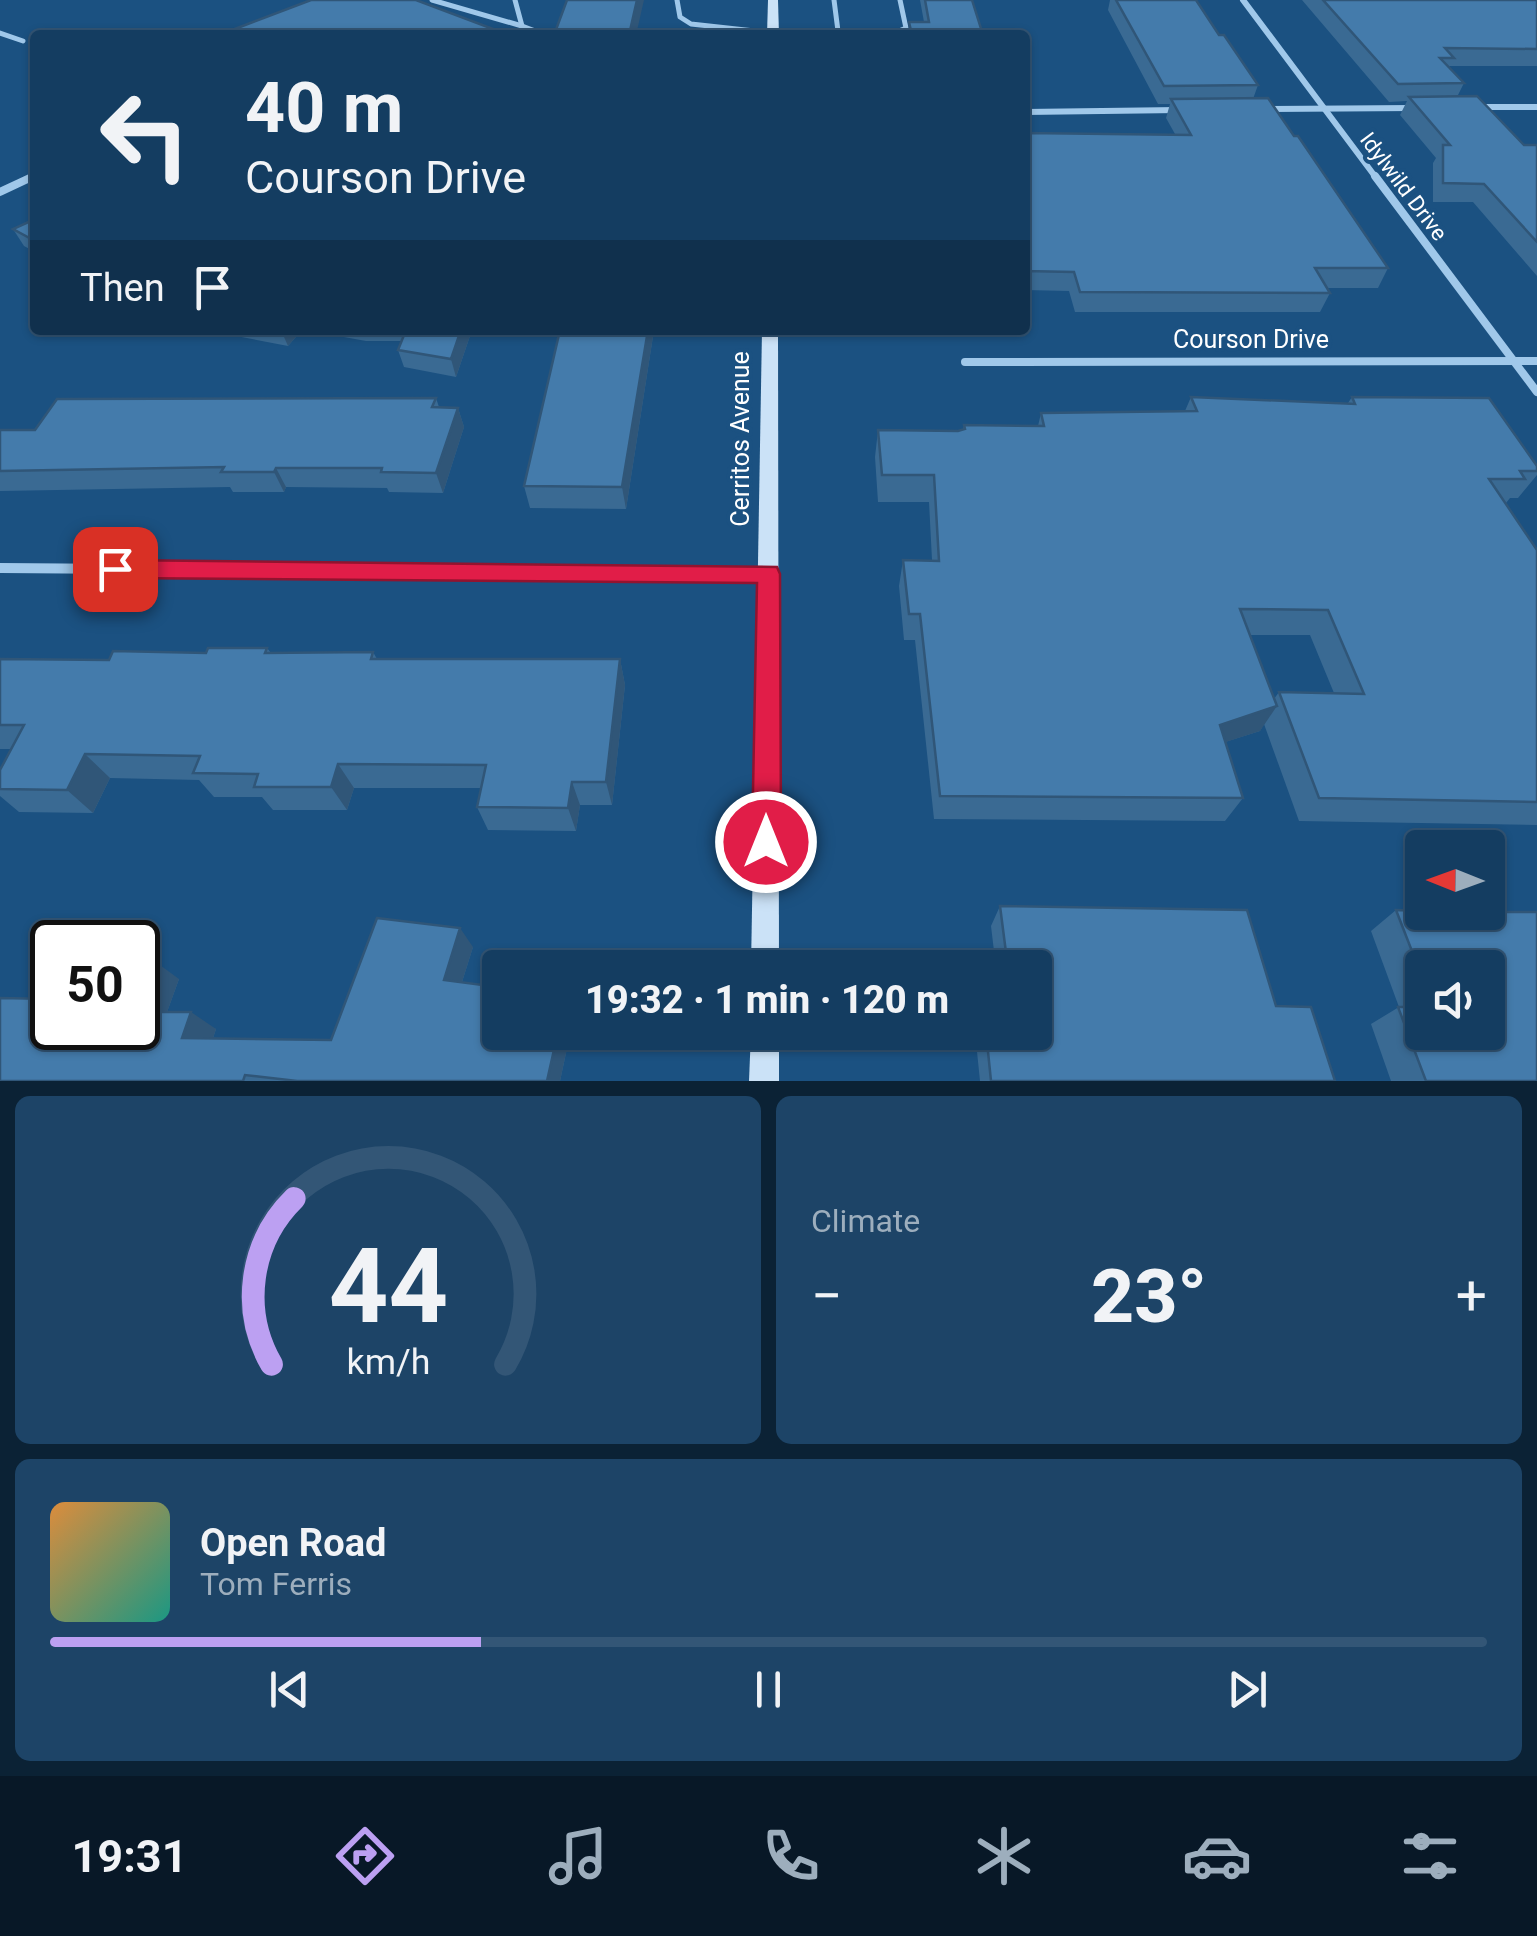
<!DOCTYPE html>
<meta charset="utf-8">
<style>
:root{--surface:#143d61;--page:#1d4467;--text:#f1f3f6;--muted:#9daebd;--line:#335676;--accent:#bca0f2}
body{margin:0;font-family:Roboto,sans-serif;background:var(--page);color:var(--text);height:100vh;display:flex;flex-direction:column;font-size:38px;white-space:nowrap}
*{box-sizing:border-box;margin:0}
p{font-size:32px;color:var(--muted)}
.icon{flex:none;width:55px;height:55px;fill:none;stroke:currentColor;stroke-width:2;stroke-linecap:round;stroke-linejoin:round}
.map{position:relative;height:1081px;overflow:hidden}
.panel{display:flex;flex-direction:column;gap:15px;padding:15px;background:#0b2235;flex:1}
.panel>*{flex:none}
.guide{position:absolute;left:30px;top:30px;width:1000px;height:305px;border-radius:10px;box-shadow:0 2px 8px #0004,0 0 0 2px var(--line);background:#143d61;color:var(--text);overflow:hidden}
.needle{width:65px;rotate:271deg}
.tools{position:absolute;left:1405px;top:830px;display:grid;gap:20px}
.tools a{display:grid;place-items:center;width:100px;height:100px;border-radius:10px;background:var(--surface);box-shadow:0 2px 8px #0004,0 0 0 2px var(--line);font-size:50px}
.speed{position:absolute;left:30px;top:920px;display:flex;gap:20px;font-size:50px;font-weight:700;text-align:center}
.speed>*{display:grid;place-content:center;width:130px;height:130px;border-radius:50%;background:var(--surface);box-shadow:0 2px 8px #0004,0 0 0 2px var(--line);line-height:1}
.speed .limit{border:5px solid #111;border-radius:15px;background:#fff;color:#111}
.pin{position:absolute;display:grid;place-items:center;width:85px;height:85px;color:#fff;margin:-42px;border-radius:20px;box-shadow:0 5px 15px #0006}
.me{position:absolute;width:110px;margin:-55px;rotate:0deg;stroke-linejoin:round;filter:drop-shadow(0 0 8px #0008)}
.turn{display:flex;align-items:center;gap:35px;height:210px;padding:0 50px;font-size:45px}
.turn .icon{width:130px;height:130px;stroke-width:2.5}
.turn b{display:block;font-size:70px;line-height:85px}
.then{display:flex;align-items:center;height:95px;padding:0 50px;background:#0003;gap:20px;font-size:38px}
.big{font-size:75px;font-weight:800;line-height:1.1}
.panel .tile{flex:1;display:flex;flex-direction:column;justify-content:center;gap:15px;min-width:0;padding:0 35px;border-radius:15px;background:var(--page)}
.panel .dial{align-items:center;gap:0}
.dial svg{height:260px;overflow:visible;fill:none;stroke:var(--line);stroke-width:7;stroke-linecap:round;text-anchor:middle}
.dial text{fill:var(--text);stroke:none}
.song{display:flex;align-items:center;gap:30px}
.cover{width:120px;height:120px;border-radius:15px;background:linear-gradient(135deg,hsl(30 70% 55%),hsl(170 70% 35%))}
.played{height:10px;border-radius:5px;background:linear-gradient(90deg,var(--accent) 30%,var(--line) 30%)}
.keys{display:flex;justify-content:space-around;direction:ltr}
.heat{display:flex;justify-content:space-between;align-items:center;font-size:55px;direction:ltr}
.panel .tiles{flex:1;display:grid;gap:15px;grid-template-columns:1fr 1fr}
.tile:last-child{grid-column:span 2}
.trip{position:absolute;left:482px;top:950px;width:570px;height:100px;border-radius:10px;background:var(--surface);box-shadow:0 2px 8px #0004,0 0 0 2px var(--line);font-weight:800;line-height:100px;text-align:center}
.dock{display:flex;height:160px;justify-content:space-around;align-items:center;background:#081827;color:var(--muted)}
.dock .icon{width:70px;height:70px}
.dock .selected{color:var(--accent)}
.dock b{font-size:45px;color:var(--text)}
.map>svg:first-child{display:block}
.lines{fill:none;stroke-linecap:round;stroke-linejoin:round}
.lane{stroke:#a0c8ea;stroke-width:5}
.street-far2{stroke:#a0c8ea;stroke-width:6}
.street-far1{stroke:#a0c8ea;stroke-width:8}
.street{stroke:#a0c8ea;stroke-width:10}
.secondary{fill:#cbe2f7;fill-rule:evenodd}
.wall{fill:#3a6a93;fill-rule:evenodd}
.shaded-wall{fill:#305678}
.building{fill:#447bab;stroke:#305678;stroke-width:2.5}
.route{fill:#e11d48;stroke:#92132f;stroke-width:2.5}
.labels{text-anchor:middle;stroke-width:8;stroke-linejoin:round;paint-order:stroke}
.far-street-label{font-size:22px;fill:#fff;stroke:#1b5181}
.street-label{font-size:25px;fill:#fff;stroke:#1b5181}
</style>
<div class="map">
<svg width="1537" height="1081" viewBox="0 0 1537 1081">
<rect width="100%" height="100%" fill="#1b5181"/>
<g class="lines">
<g class="lane">
<polyline points="432,0 522,26"/>
<polyline points="515,0 522,26 546,35"/>
<polyline points="677,0 680,17 691,24 773,33 899,31 906,28 900,0"/>
<polyline points="834,0 838,31"/>
<polyline points="0,33 23,41"/>
</g>
<g class="street-far2">
<polyline points="1243,0 1377,179"/>
<polyline points="1476,107 1537,107"/>
<polyline points="1266,109 1414,108"/>
<polyline points="1025,112 1179,110"/>
<polyline points="29,179 35,176"/>
</g>
<g class="street-far1">
<polyline points="1375,176 1537,392"/>
<polyline points="0,192 34,176"/>
<polyline points="965,362 1537,361"/>
</g>
<polyline class="street" points="0,568 768,574"/>
<g class="secondary">
<polygon points="768,0 778,0 779,35 767,35"/>
<polygon points="762,330 778,330 779,968 751,968"/>
<polygon points="751,1032 779,1032 779,1081 749,1081"/>
</g>
</g>
<g class="wall">
<polygon points="920,0 972,0 983,35 908,35 909,22 924,22"/>
<polygon points="1110,0 1196,0 1219,35 1258,85 1253,99 1388,268 1378,288 1326,288 1330,293 1320,312 1075,312 1069,291 1025,290 1025,133 1175,134 1166,118 1170,104 1158,104 1108,10"/>
<polygon points="1302,0 1537,0 1537,66 1450,66 1449,67 1464,83 1457,97 1524,145 1537,145 1537,276 1473,202 1433,202 1433,163 1436,158 1400,115 1407,101 1389,102"/>
<polygon points="35,219 35,252 24,246 13,229"/>
<polygon points="205,330 302,330 288,346"/>
<polygon points="305,330 472,330 456,377 404,367 398,350 401,341 366,341"/>
<polygon points="654,330 626,509 530,508 524,486"/>
<path d="M1191,397L1348,403L1352,397L1537,466V475L1518,498H1510L1506,503L1537,550V825L1299,821L1264,724L1260,731L1225,742L1243,798L1225,821L934,819L915,640H904L899,586L903,560H932L929,502H878L875,457L878,430L958,431L963,430L964,425L1038,426L1041,413L1185,411ZM1250,635H1310L1334,693L1279,692L1274,699Z"/>
<polygon points="436,398 439,407 458,408 464,427 443,493 389,492 387,488 286,487 284,492 233,492 230,487 0,491 0,430 35,430"/>
<polygon points="267,648 271,653 373,652 377,659 620,659 625,685 612,805 580,805 576,831 488,830 477,807 481,788 354,788 347,810 273,810 262,797 214,797 199,780 110,778 93,813 19,812 0,796 0,770 11,749 0,749 0,659 109,660"/>
<polygon points="1000,906 1276,1006 1335,1081 980,1081 975,1032 1035,1032 1035,968 996,968 991,926"/>
<path d="M1396,910L1537,1081H1391L1371,1024L1399,1007L1371,931ZM1422,968L1488,1032H1422Z"/>
<polygon points="473,947 462,982 498,987 500,991 500,1032 566,1032 569,1039 560,1081 0,1081 52,999 179,979 167,1012 216,1029 213,1038 331,1040"/>
</g>
<g class="shaded-wall">
<polygon points="637,0 644,0 636,35 629,35"/>
<polygon points="281,330 302,330 288,346"/>
<polygon points="461,330 472,330 456,377 451,359"/>
<polygon points="648,330 654,330 626,509 622,487"/>
<polygon points="458,408 464,427 443,493 436,473"/>
<polygon points="276,468 286,487 284,492 274,472"/>
<polygon points="620,659 625,685 612,805 606,782"/>
<polygon points="1277,706 1260,731 1204,749 1220,725"/>
<polygon points="85,754 110,778 93,813 67,790"/>
<polygon points="338,764 354,788 347,810 331,787"/>
<polygon points="572,782 580,805 576,831 568,808"/>
<polygon points="460,928 473,947 457,998 444,980"/>
<polygon points="153,960 179,979 161,1029 138,1015 138,1001"/>
<polygon points="498,987 500,991 500,1027 490,1013"/>
<polygon points="191,1012 216,1029 208,1054 182,1038"/>
<polygon points="558,1032 566,1032 569,1039 560,1081 547,1081"/>
</g>
<g class="building">
<polygon points="311,0 416,0 509,35 219,35"/>
<polygon points="567,0 637,0 629,35 554,35"/>
<polygon points="925,0 972,0 983,35 912,35 909,22 929,22"/>
<polygon points="1116,0 1196,0 1219,35 1224,35 1258,85 1164,86"/>
<polygon points="1323,0 1537,0 1537,49 1445,48 1454,58 1440,58 1464,83 1398,84"/>
<polygon points="1477,96 1524,145 1537,145 1537,242 1484,184 1443,183 1443,145 1450,145 1409,97"/>
<polygon points="1268,98 1294,136 1298,136 1388,268 1315,268 1330,293 1080,292 1074,272 1025,271 1025,133 1191,135 1171,99"/>
<polygon points="35,219 35,241 13,229"/>
<polygon points="406,330 461,330 451,359 398,350"/>
<polygon points="560,330 648,330 622,487 524,486"/>
<polygon points="1191,397 1355,404 1352,397 1489,398 1537,466 1537,471 1520,471 1525,479 1489,479 1537,550 1537,802 1319,798 1279,692 1364,694 1328,610 1240,609 1277,706 1220,725 1243,798 940,796 920,614 909,614 903,560 939,561 934,475 882,475 878,430 958,431 965,429 964,425 1044,426 1041,413 1197,411"/>
<polygon points="436,398 432,407 458,408 436,473 381,472 382,468 276,468 274,472 221,472 224,467 0,471 0,430 35,430 57,399"/>
<polygon points="208,648 267,648 265,653 373,652 371,659 620,659 606,782 572,782 568,808 477,807 486,765 338,764 331,787 254,787 258,774 193,773 200,756 85,754 67,790 0,789 0,770 24,725 0,725 0,659 109,660 113,651 206,653"/>
<polygon points="1000,906 1247,910 1276,1006 1311,1007 1335,1081 991,1081 986,1032 1035,1032 1035,968 1008,968"/>
<polygon points="1396,910 1422,911 1422,912 1537,912 1537,1081 1426,1081 1398,1007 1422,1007 1422,1032 1488,1032 1488,968 1422,968 1422,977"/>
<polygon points="377,918 460,928 444,980 498,987 490,1013 500,1014 500,1032 558,1032 547,1081 297,1081 245,1075 243,1081 0,1081 0,998 52,999 52,1028 138,1028 138,1012 191,1012 182,1038 331,1040"/>
<polygon points="138,960 153,960 138,1001"/>
</g>
<polygon class="route" points="115,560 777,567 780,574 781,842 776,852 766,856 756,852 752,842 757,583 115,578 104,569"/>
<g class="labels">
<g class="far-street-label">
<text transform="translate(1404 186) rotate(53)" y="8">Idylwild Drive</text>
</g>
<g class="street-label">
<text x="1251" y="348">Courson Drive</text>
<text transform="translate(740 439) rotate(-90)" y="9">Cerritos Avenue</text>
</g>
</g>
</svg>
<div class="tools">
<a><svg class="needle" viewBox="-14 -14 28 28"><path d="M0-13l5 13h-10z" fill="#e53935"/><path d="M0 13l5-13h-10z" fill="#9daebd"/></svg></a>
<a><svg class="icon" aria-label="sound" viewBox="0 0 24 24"><path d="M4 9h4l5-4v14l-5-4H4zM17 9q2 3 0 6"/></svg></a>
</div>
<div class="speed"><div class="limit">50</div></div>
<div class="pin" style="left:115px;top:569px;background:#d93025"><svg class="icon" aria-label="arrive" viewBox="0 0 24 24"><path d="M6 21V4h12l-3 4 3 4H6"/></svg></div>
<svg class="me" style="left:766px;top:842px" viewBox="-20 -20 40 40"><circle r="17" fill="#e11d48" stroke="#fff" stroke-width="3"/><path d="M0-11L8 9 0 5-8 9z" fill="#fff"/></svg>
<div class="trip">19:32 · 1 min · 120 m</div>
<div class="guide">
<div class="turn"><svg class="icon" aria-label="left" viewBox="0 0 24 24"><path d="M17 20v-9H6M10 6l-5 5 5 5"/></svg><div><b>40 m</b>Courson Drive</div></div>
<div class="then">Then<svg class="icon" aria-label="arrive" viewBox="0 0 24 24"><path d="M6 21V4h12l-3 4 3 4H6"/></svg></div>
</div>
</div>
<section class="panel">
<div class="tiles">
<div class="tile dial"><svg viewBox="0 0 100 80">
<path d="M14 69A42 42 0 1 1 86 69"/>
<path d="M14 69A42 42 0 0 1 21 18" stroke="#bca0f2"/>
<text x="50" y="56" font-size="32" font-weight="700">44</text>
<text x="50" y="72" font-size="11">km/h</text>
</svg></div>
<div class="tile"><p>Climate</p>
<div class="heat"><a>−</a><b class="big">23°</b><a>+</a></div>
</div>
<div class="tile">
<div class="song"><i class="cover"></i><div><b>Open Road</b><p>Tom Ferris</p></div></div>
<div class="played"></div>
<div class="keys"><svg class="icon" aria-label="previous" viewBox="0 0 24 24"><path d="M18 5L8 12l10 7zM5 5v14"/></svg><svg class="icon" aria-label="pause" viewBox="0 0 24 24"><path d="M8 5v14M16 5v14"/></svg><svg class="icon" aria-label="next" viewBox="0 0 24 24"><path d="M6 5l10 7-10 7zM19 5v14"/></svg></div>
</div>
</div>
</section>
<nav class="dock">
<b>19:31</b>
<svg class="icon selected" aria-label="directions" viewBox="0 0 24 24"><path d="M12 3l9 9-9 9-9-9zM9 14v-3h6M13 9l2 2-2 2"/></svg>
<svg class="icon" aria-label="music" viewBox="0 0 24 24"><path d="M9 18V5l10-2v13"/><circle cx="6" cy="18" r="3"/><circle cx="16" cy="16" r="3"/></svg>
<svg class="icon" aria-label="phone" viewBox="0 0 24 24"><path d="M5 4h4l2 5-3 2q2 4 5 5l2-3 5 2v4C11 20 4 13 5 4z"/></svg>
<svg class="icon" aria-label="climate" viewBox="0 0 24 24"><path d="M12 3v18M4 7l16 10M4 17L20 7"/></svg>
<svg class="icon" aria-label="car" viewBox="0 0 24 24"><path d="M5 17H2v-5l4-1 3-4h7l3 4 3 1v5h-3M9 17h6M6 11h13"/><circle cx="7" cy="17" r="2"/><circle cx="17" cy="17" r="2"/></svg>
<svg class="icon" aria-label="filters" viewBox="0 0 24 24"><path d="M4 7h16M4 17h16"/><circle cx="9" cy="7" r="2"/><circle cx="15" cy="17" r="2"/></svg>
</nav>
